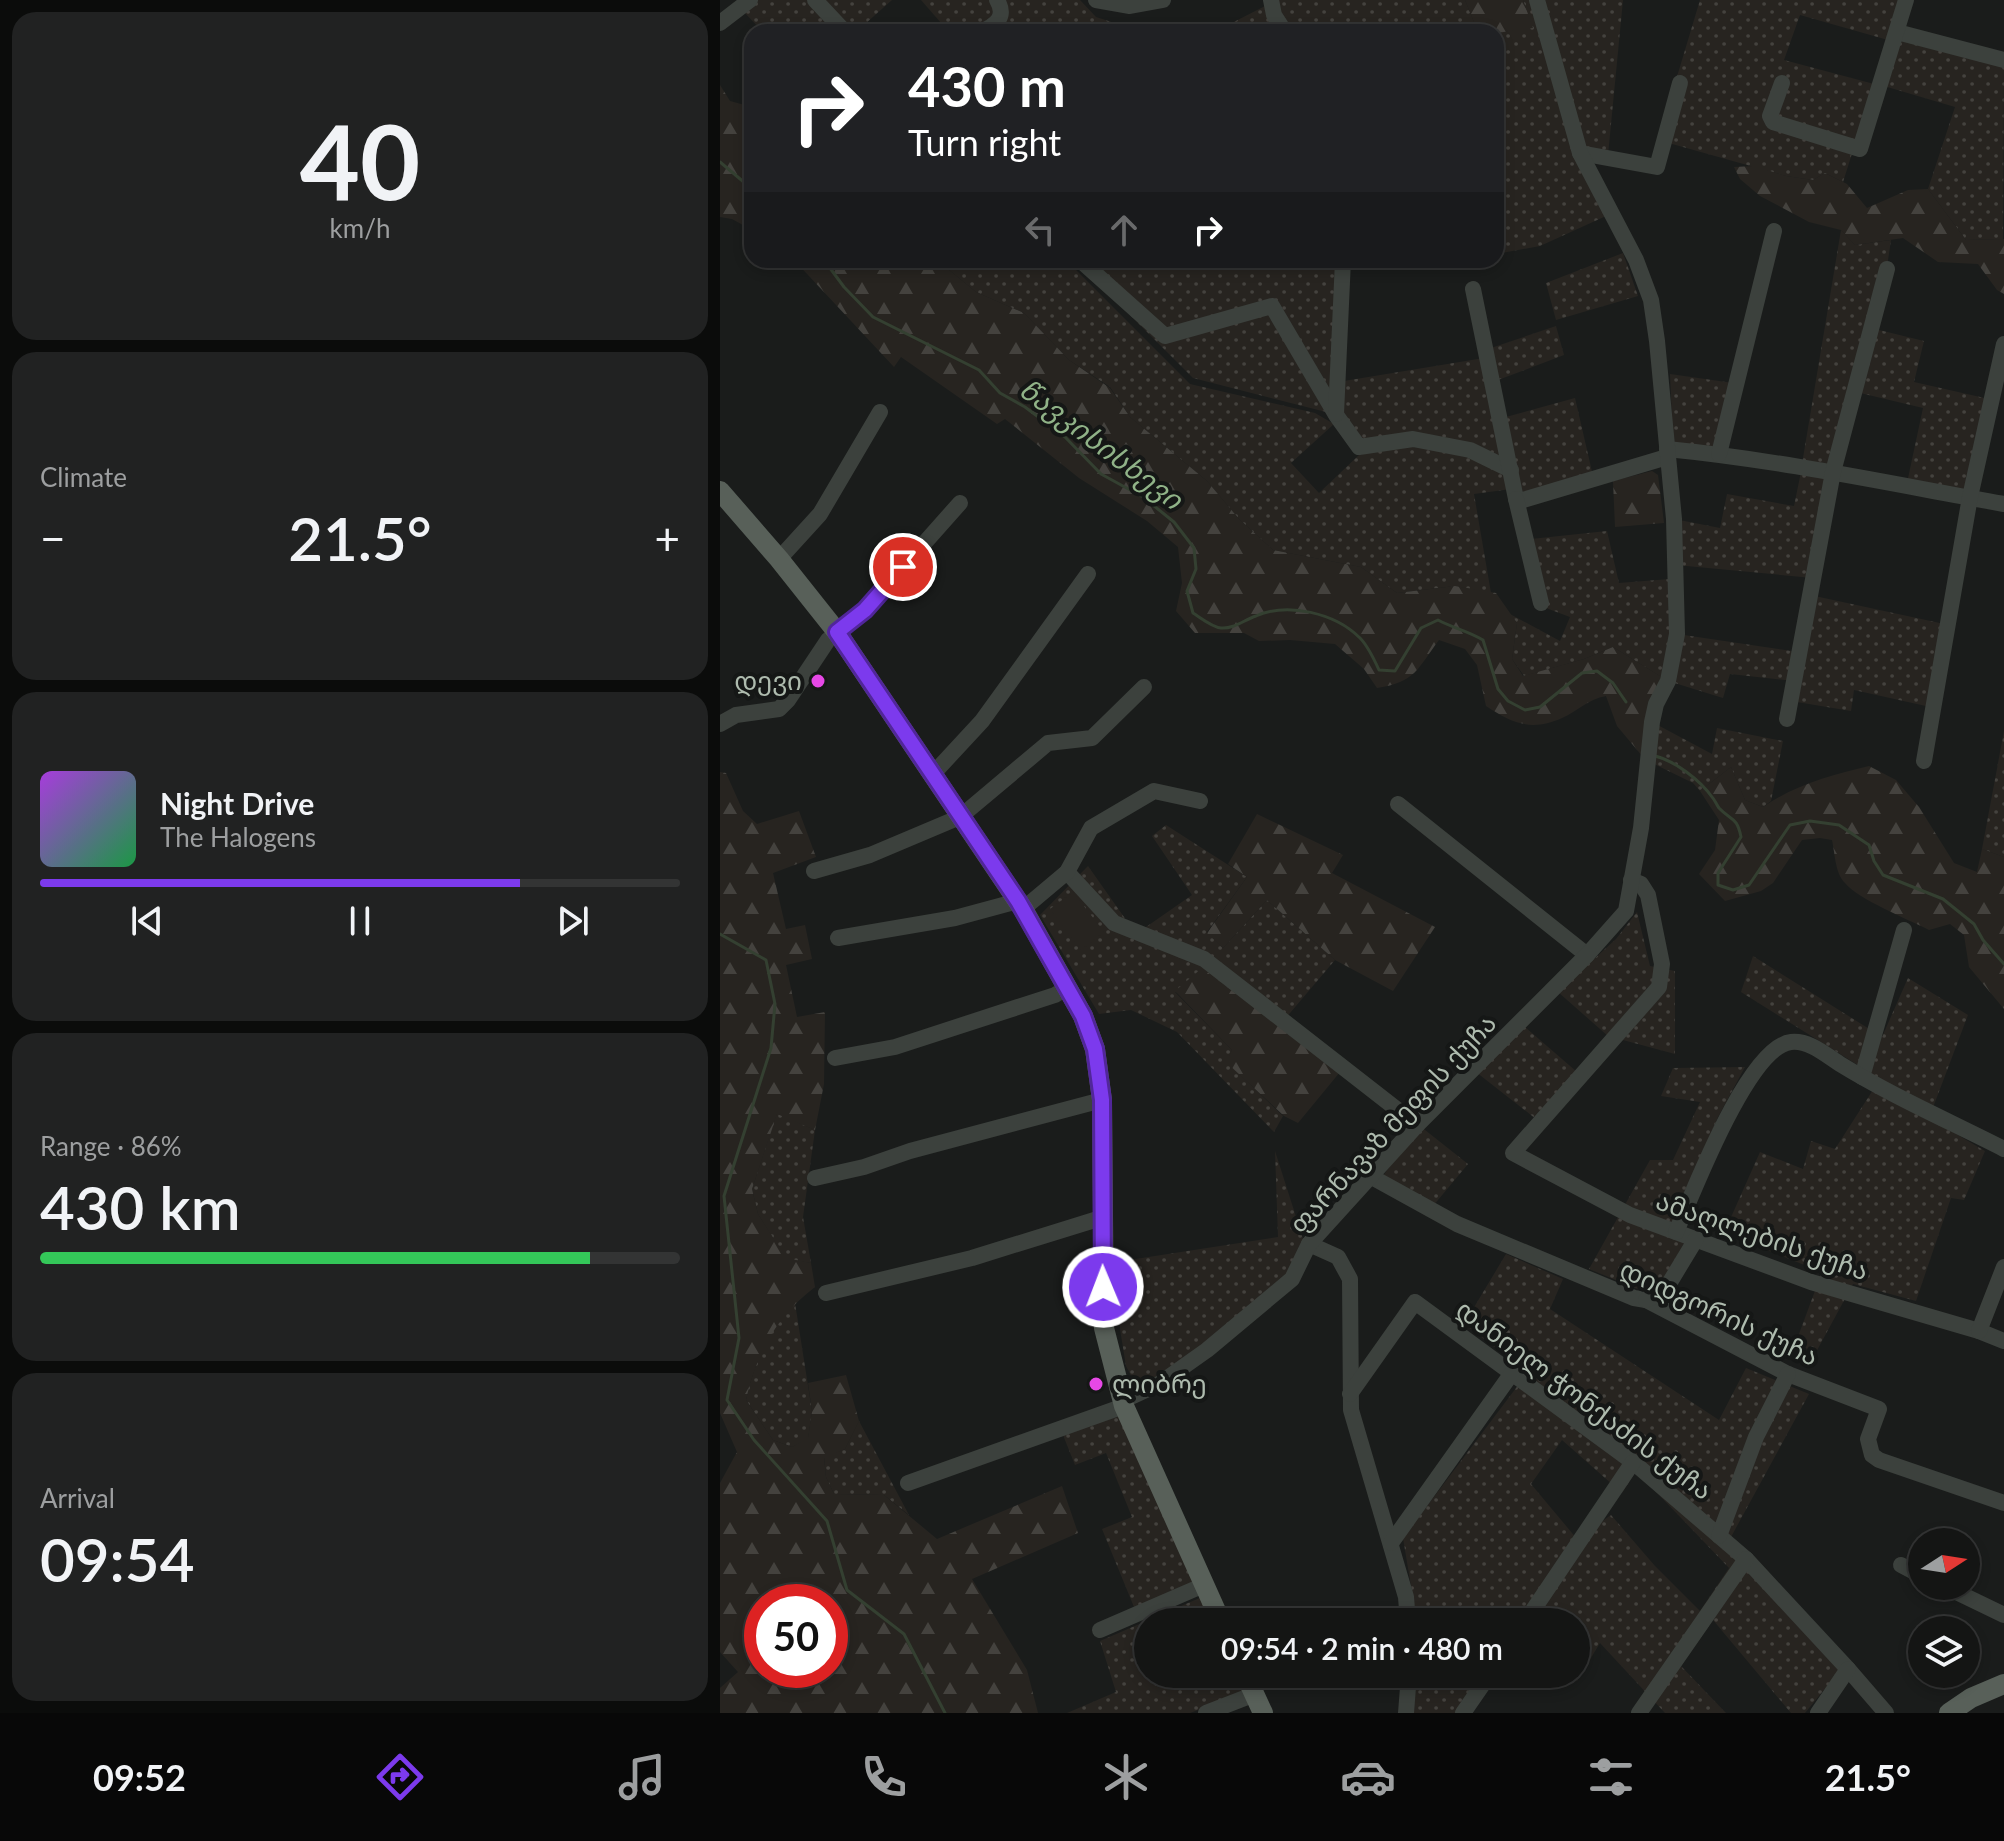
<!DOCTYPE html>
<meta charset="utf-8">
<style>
:root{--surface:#141514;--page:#212222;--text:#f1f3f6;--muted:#9d9fa0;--line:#333434;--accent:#7c3aed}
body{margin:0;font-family:Lato,"Noto Sans Georgian",sans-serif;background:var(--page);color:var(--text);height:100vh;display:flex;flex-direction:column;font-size:30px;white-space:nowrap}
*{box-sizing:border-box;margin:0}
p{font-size:26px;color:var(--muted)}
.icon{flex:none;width:44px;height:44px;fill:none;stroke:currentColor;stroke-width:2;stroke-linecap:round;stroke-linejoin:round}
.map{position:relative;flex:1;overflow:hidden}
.details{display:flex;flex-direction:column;gap:12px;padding:12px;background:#0b0c0b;width:720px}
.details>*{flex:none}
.banner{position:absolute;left:24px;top:24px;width:760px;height:244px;border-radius:24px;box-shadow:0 4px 12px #0003,0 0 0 2px var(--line);background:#202124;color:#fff;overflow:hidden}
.needle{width:52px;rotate:78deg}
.controls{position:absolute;left:1188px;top:1528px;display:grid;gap:16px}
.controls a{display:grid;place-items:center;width:72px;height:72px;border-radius:50%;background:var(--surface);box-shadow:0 4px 12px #0003,0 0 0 2px var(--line);font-size:40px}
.speed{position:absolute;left:24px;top:1584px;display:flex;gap:16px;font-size:40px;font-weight:700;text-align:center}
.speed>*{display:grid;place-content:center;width:104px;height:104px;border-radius:50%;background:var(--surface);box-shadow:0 4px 12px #0003,0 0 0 2px var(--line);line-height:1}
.speed .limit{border:12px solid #d22;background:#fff;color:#111}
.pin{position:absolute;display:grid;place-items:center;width:68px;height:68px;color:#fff;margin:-34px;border:4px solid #fff;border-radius:50%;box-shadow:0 2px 8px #0007}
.me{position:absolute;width:88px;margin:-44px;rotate:359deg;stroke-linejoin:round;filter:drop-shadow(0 0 6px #0008)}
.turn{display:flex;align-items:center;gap:28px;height:168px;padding:0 32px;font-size:36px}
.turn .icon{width:104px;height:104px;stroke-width:2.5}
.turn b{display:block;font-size:56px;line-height:68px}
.lanes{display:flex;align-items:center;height:76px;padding:0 32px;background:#0003;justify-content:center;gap:40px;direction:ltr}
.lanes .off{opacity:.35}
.big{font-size:60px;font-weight:600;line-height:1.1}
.details .widget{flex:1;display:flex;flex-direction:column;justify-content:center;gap:12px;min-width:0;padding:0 28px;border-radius:24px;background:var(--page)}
.details .dial{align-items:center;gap:0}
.dial b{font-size:104px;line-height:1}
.song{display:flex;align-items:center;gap:24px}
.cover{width:96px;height:96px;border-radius:12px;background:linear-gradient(135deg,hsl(280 70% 55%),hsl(140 70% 35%))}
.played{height:8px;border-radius:4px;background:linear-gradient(90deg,var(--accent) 75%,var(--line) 75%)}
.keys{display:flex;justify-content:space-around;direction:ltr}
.heat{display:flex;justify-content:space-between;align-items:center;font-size:44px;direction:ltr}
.charge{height:12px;border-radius:6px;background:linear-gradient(90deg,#34c759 86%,var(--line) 0)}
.trip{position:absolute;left:414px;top:1608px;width:456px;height:80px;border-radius:40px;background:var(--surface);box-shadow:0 4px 12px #0003,0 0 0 2px var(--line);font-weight:600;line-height:80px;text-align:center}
.tab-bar{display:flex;height:128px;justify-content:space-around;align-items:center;background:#080808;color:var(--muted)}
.tab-bar .icon{width:56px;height:56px}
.tab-bar .active{color:var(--accent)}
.tab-bar b{font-size:36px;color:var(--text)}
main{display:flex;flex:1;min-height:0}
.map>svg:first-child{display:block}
.grass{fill:url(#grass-dots);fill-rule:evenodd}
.forest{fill:url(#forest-firs);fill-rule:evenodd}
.park{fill:#272420}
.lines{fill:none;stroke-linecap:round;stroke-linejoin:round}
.stream{stroke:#344031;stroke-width:3}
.minor{stroke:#3c413d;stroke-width:16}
.major{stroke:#586059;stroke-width:20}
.route-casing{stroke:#51269a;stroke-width:20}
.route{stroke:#7c3aed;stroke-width:14}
.poi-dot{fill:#e648e6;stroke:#151716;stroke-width:3}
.labels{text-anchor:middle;stroke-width:8;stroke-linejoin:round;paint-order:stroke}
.poi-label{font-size:26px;fill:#aebbae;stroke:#151716;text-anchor:end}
.street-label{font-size:26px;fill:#aebbae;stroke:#151716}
.water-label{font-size:28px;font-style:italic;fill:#90b388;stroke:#151716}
</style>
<main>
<section class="details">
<div class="widget dial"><b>40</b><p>km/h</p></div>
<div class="widget"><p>Climate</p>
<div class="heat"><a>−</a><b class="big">21.5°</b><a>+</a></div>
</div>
<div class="widget">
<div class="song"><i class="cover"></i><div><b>Night Drive</b><p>The Halogens</p></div></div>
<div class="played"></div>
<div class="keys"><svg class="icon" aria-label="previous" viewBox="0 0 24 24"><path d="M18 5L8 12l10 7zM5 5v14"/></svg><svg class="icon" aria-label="pause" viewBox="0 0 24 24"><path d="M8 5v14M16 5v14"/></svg><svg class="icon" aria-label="next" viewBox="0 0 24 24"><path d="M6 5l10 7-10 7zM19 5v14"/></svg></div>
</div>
<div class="widget"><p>Range · 86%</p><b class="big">430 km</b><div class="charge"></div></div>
<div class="widget"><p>Arrival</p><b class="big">09:54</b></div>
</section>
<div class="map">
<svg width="1284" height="1713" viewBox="0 0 1284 1713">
<defs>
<pattern id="grass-dots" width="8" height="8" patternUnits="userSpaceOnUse" patternTransform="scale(2)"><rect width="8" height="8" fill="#272420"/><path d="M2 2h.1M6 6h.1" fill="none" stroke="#44423e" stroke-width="1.8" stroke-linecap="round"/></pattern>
<pattern id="forest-firs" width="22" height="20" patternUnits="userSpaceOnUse" patternTransform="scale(2)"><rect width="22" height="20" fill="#272420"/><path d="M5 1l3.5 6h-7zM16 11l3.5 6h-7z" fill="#44423e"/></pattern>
</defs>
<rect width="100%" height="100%" fill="#1a1c1b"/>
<g class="grass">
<polygon points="37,0 89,0 119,32 43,32 23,11"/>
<polygon points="103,0 172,0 136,32"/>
<polygon points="201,0 360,0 376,17 407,27 504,27 547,5 558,32 229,32"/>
<polygon points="554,0 745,0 758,32 569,32"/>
<polygon points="803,0 811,0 886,216 820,246 776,254 776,33 812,27"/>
<polygon points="823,0 903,0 888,155 863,150"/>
<polygon points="980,0 1180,0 1168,40 1080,15 1064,60 1154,84 1123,182 1105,173 1093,180 1066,176 938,140"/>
<polygon points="1180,36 1284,63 1283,239 1246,240 1208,189 1235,107 1164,86"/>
<polygon points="1121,230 1135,245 1171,240 1167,267 1110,469 1082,464"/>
<polygon points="903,253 918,296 836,320 826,283"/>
<polygon points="217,260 346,260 470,384 595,413 614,424 571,463 599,493 639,455 692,443 749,452 788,471 791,489 754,494 771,593 735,586 677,593 641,567 553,550 519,519 487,481 410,417 390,387 349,360 304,313 256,292"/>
<polygon points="355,260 620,260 614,414 473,378"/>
<polygon points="836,326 844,355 778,380 771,348"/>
<polygon points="1155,329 1204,341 1194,382 1269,399 1247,494 1187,483 1203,408 1136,392"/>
<polygon points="764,358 786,464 753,447 641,444 620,414 624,381"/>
<polygon points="950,374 1013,383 998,447 953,444"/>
<polygon points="855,398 873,476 799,495 786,417"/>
<polygon points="1082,467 1113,472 1093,578 956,565 954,519 1000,528 1007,494 1074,506"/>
<polygon points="887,531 899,583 950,579 952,632 943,678 893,647 864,659 804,676 792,659 797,623 790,614 840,641 850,617 826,608 811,539"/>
<polygon points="1090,595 1229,625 1215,708 1134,690 1131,711 1071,701 1074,681 1010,674 1003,698 948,681 957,634 1079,652"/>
<polygon points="932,722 992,754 997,728 1063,741 1051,801 1043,807 1025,800 1011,767 980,791 973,783 928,761"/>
<polygon points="1284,731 1284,857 1262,849"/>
<polygon points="446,825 527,877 487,932 503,948 547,900 615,960 559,1026 455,992 512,1050 507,1062 563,1116 554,1132 457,1032 411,1010 379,1014 320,915 368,866 416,934 472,895 432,836"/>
<polygon points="917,912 930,966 955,971 955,1054 888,1036 838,992 896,939"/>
<polygon points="1033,956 1162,1037 1188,978 1248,1015 1209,1118 1265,1151 1244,1200 1231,1198 1196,1301 1133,1284 1095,1354 1076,1342 1102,1272 1004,1233 1040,1152 1083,1169 1091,1141 1115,1149 1160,1079 1021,992"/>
<polygon points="805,1027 857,1072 816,1119 756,1072"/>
<polygon points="1025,1067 998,1117 948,1237 964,1243 939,1287 925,1292 869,1269 930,1160 953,1160 980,1102 941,1096 953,1068"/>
<polygon points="57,1113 95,1130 83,1217 91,1263 66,1259 38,1214 32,1189"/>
<polygon points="700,1126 748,1164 713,1206 662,1177"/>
<polygon points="555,1151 585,1245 568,1277 439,1383 418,1389 406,1366 400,1329 396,1262 558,1237"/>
<path d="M786,1254L843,1279L830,1309L999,1420L1026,1368L1089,1394L1005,1548L1121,1669L1085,1713H1071L993,1620L961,1666L1006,1713H945L880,1643L857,1681L851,1674H856V1622H697L683,1538L808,1372L744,1324ZM842,1440L902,1493L916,1471L1009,1568L980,1611L935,1566L891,1515L857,1539L811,1484Z"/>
<path d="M75,1303L92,1411L88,1439L72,1447L53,1440L26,1400C31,1377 39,1354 50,1333C56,1322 68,1313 75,1303Z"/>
<polygon points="401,1412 476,1582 414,1607 382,1529 412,1517 386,1453 355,1465 343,1435"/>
<polygon points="139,1421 189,1515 164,1495 114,1494 106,1477 104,1457 125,1449"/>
<polygon points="482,1597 494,1622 428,1622 428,1674 519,1674 528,1691 470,1713 347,1713 396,1692 380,1641"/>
<polygon points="695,1674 764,1674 738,1713 693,1713"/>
</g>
<g class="forest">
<polygon points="745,0 803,0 813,28 776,33 758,32"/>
<polygon points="0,85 10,101 32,107 32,230 12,219 0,217"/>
<polygon points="1034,166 1066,176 1093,180 1105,173 1127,184 1147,208 1188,190 1208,189 1246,240 1284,239 1284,294 1277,290 1258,264 1218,262 1183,238 1135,245 1121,230 1089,222 1040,196 1020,179 1014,167"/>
<path d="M74,260H217L256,292L304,313L349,360L390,388L410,417L487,481L519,519L553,550L641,567L677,593L735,586L776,593L797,623L792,659L803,676L864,659L893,647L948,681L928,763L897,726L886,696C868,699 858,711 842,718C811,732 792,723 766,706L757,665L745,649L719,640C697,669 696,682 657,688L644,669L615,644L570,640L539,641L524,633H475L456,611L462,583L458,547L427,521L359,478L285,419L277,424L181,357L174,367Z"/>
<polygon points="932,471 938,475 944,523 895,527 893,481"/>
<path d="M1149,766L1176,780L1199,807L1234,863L1257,872L1262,849L1284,857V1009L1249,967L1244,935L1230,924L1209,930C1188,919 1139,900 1125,883C1115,873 1115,853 1112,840L1100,838L1082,840L1053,883L1041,891L1005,901L979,874L995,850L999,820L980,791L1011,767L1025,800L1043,807C1075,785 1111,775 1149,766Z"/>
<path d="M0,772L6,773L23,811L37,824L79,811L96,857L53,873L66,929L85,925L92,959L66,965L77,1017L105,1012L104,1084L95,1130L57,1114L32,1189L38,1214L66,1258L91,1263L95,1287C56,1317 37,1352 26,1400L53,1440L72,1447L88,1438L92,1411L88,1383L126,1375L139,1421L125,1449L104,1458L106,1477L114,1494L164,1495L217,1539L342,1486L358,1533L252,1579L307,1670L318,1713H0V1688L18,1672L0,1652V1483L17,1452L0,1413ZM42,1602H110V1670H42Z"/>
<polygon points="537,814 623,855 612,873 715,927 673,991 615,960 547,900 503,948 487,933 527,877 508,864"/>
<polygon points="482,968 620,1072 578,1123 564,1116 506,1062 512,1050 455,991"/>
</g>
<polygon class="park" points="353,892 384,932 361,950 330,909"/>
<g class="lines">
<g class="stream">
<polyline points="0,162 32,189"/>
<path d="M104,260L124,287L153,317L259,370L280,393L305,407L345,437L381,474L423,497L454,522L474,548L476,569L467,591L473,613C481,618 492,627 501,628C514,629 524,620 536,616C568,602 615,613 640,638C648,646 654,659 659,670L675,671L701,628L718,620C733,628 748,631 763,640L778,689L788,701L805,710L820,707L862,673L877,671L893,683L906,702"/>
<path d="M935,756C955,761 980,780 992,797C995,800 996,804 999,808C1011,821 1017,816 1021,837L998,873V885L1013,890L1029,885L1070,825L1090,821L1119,825L1149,845L1154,861L1163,875L1223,899L1254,924L1263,940L1284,964"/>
<polyline points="0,934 46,960 55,1004 51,1048 4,1196 19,1338 7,1400 34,1440 107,1521 127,1590 184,1634 225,1713"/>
</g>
<g class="minor">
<polyline points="95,0 125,32"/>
<polyline points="376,0 410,6 443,0"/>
<polyline points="551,0 554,15 565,32"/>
<polyline points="0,23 30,0"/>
<path d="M261,32C276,25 287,17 277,0"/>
<polyline points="1177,32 1284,60"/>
<polyline points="1062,83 1050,116 1053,122 1140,149 1186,0"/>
<polyline points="860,153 937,167 960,83"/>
<polyline points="360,260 445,336 552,306 616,415 639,447 693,439 750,450 791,470"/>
<polyline points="753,289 796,499 803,500 947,457"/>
<polyline points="616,414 623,260"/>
<path d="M947,449C1060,460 1172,484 1284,504"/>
<polyline points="999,454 1054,231"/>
<polyline points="796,499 821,603"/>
<polyline points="59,559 100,514 160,412"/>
<polyline points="1067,719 1113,472 1167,269"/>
<polyline points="0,724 16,715 59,709 68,700 108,640 145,610 240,503"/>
<polyline points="1204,761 1250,497 1284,344"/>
<polyline points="212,775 262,721 368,574"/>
<polyline points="678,804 867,955"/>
<polyline points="94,871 150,855 240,817 328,743 372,738 424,687"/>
<polyline points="347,872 394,923 484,959 697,1125"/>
<polyline points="911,880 921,884 928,895 942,964 939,987 793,1153 910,1215 1091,1282 1259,1331 1284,1341"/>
<polyline points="303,909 347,872 371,828 434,791 480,801"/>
<polyline points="118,938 235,918 298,901"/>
<polyline points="115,1058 175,1047 335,995 348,987"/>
<polyline points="1142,1077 1184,930"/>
<polyline points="650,1176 737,1224 914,1298 926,1300 1068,1374 1159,1409 1148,1439 1152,1455 1159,1460 1284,1503"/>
<polyline points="95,1178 144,1167 190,1151 382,1100"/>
<path d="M956,1232C973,1193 1028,1047 1071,1042C1089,1040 1106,1055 1120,1064C1172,1096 1229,1121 1284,1149"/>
<polyline points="589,1244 618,1257 630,1279 631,1410 686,1597 688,1622"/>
<polyline points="106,1293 252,1258 381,1218"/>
<polyline points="926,1300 944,1292 976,1239"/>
<polyline points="1259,1331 1284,1267"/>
<polyline points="630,1394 695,1302 913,1462 1026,1559 1128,1669 1166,1713"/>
<polyline points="402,1401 439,1384 487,1350 572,1279 589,1244 697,1125 867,955 906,911 921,828 932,722 936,704 948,681 957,634 954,519 937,341 931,300 916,260 860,153 817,0"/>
<polyline points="188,1483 404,1406"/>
<polyline points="999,1536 1036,1437 1068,1374"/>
<polyline points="671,1543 792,1373"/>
<polyline points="1181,1565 1202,1576"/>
<polyline points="1224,1586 1284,1615"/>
<polyline points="805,1622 913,1462"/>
<polyline points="380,1630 484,1585"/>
<polyline points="486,1713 535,1694"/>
<polyline points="686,1713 689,1674"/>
<polyline points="743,1713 770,1674"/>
<polyline points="919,1713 1026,1559"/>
<polyline points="1098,1713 1128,1669"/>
</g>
<g class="major">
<polyline points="0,491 59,559 117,632 303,909 363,1016 375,1049 382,1100 384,1328 404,1406 501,1622"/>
<polyline points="525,1674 543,1713"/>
<polyline points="1229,1713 1251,1698 1284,1684"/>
</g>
</g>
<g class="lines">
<defs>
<polyline id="route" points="183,567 145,610 117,632 298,901 363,1016 375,1049 382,1100 383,1287"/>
</defs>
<use href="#route" class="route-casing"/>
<use href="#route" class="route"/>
</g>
<g class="poi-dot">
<circle cx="98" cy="681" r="8"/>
<circle cx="376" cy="1384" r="8"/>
</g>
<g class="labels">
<g class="poi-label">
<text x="82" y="690">დევი</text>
<text x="392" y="1393" text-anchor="start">ლიბრე</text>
</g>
<g class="street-label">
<text transform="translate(673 1124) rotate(-47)" y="9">ფარნავაზ მეფის ქუჩა</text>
<text transform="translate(1042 1236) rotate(19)" y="9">ამაღლების ქუჩა</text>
<text transform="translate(999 1313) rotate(25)" y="9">დიდგორის ქუჩა</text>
<text transform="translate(864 1400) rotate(37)" y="9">დანიელ ჭონქაძის ქუჩა</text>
</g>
<g class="water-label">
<text transform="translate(381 444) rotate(37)" y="10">წავკისისხევი</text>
</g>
</g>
</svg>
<div class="controls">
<a><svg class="needle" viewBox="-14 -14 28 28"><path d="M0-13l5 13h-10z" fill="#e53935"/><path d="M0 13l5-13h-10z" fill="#9d9fa0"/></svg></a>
<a><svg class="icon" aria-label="layers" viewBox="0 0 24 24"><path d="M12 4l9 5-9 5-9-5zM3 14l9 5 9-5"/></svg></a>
</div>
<div class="speed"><div class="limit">50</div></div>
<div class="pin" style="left:183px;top:567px;background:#d93025"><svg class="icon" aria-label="arrive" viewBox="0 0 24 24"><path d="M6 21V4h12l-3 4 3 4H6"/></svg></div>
<svg class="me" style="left:383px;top:1287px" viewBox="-20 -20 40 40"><circle r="17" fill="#7c3aed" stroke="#fff" stroke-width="3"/><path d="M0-11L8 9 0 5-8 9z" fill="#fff"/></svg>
<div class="trip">09:54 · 2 min · 480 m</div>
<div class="banner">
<div class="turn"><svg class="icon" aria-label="right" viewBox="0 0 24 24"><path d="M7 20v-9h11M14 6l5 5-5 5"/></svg><div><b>430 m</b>Turn right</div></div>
<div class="lanes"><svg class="icon off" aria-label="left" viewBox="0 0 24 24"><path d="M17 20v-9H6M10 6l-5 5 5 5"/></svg><svg class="icon off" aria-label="ahead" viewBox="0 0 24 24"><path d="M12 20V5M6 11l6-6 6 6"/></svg><svg class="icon" aria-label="right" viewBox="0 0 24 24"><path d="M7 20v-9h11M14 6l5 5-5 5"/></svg></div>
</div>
</div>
</main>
<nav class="tab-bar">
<b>09:52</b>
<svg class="icon active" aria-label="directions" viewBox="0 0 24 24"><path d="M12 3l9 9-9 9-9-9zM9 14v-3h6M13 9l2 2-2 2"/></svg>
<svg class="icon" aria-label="music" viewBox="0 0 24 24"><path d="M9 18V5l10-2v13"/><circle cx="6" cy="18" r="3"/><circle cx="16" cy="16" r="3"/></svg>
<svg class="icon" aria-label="phone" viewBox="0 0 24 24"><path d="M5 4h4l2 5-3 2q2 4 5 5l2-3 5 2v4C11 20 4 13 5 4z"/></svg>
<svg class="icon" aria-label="climate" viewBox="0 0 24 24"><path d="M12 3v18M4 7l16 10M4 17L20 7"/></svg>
<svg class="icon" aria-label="car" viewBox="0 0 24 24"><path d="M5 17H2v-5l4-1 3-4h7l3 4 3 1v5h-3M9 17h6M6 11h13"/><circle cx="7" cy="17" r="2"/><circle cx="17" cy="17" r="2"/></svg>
<svg class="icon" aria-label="filters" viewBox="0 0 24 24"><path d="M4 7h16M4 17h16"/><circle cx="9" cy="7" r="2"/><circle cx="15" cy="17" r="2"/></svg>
<b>21.5°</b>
</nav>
